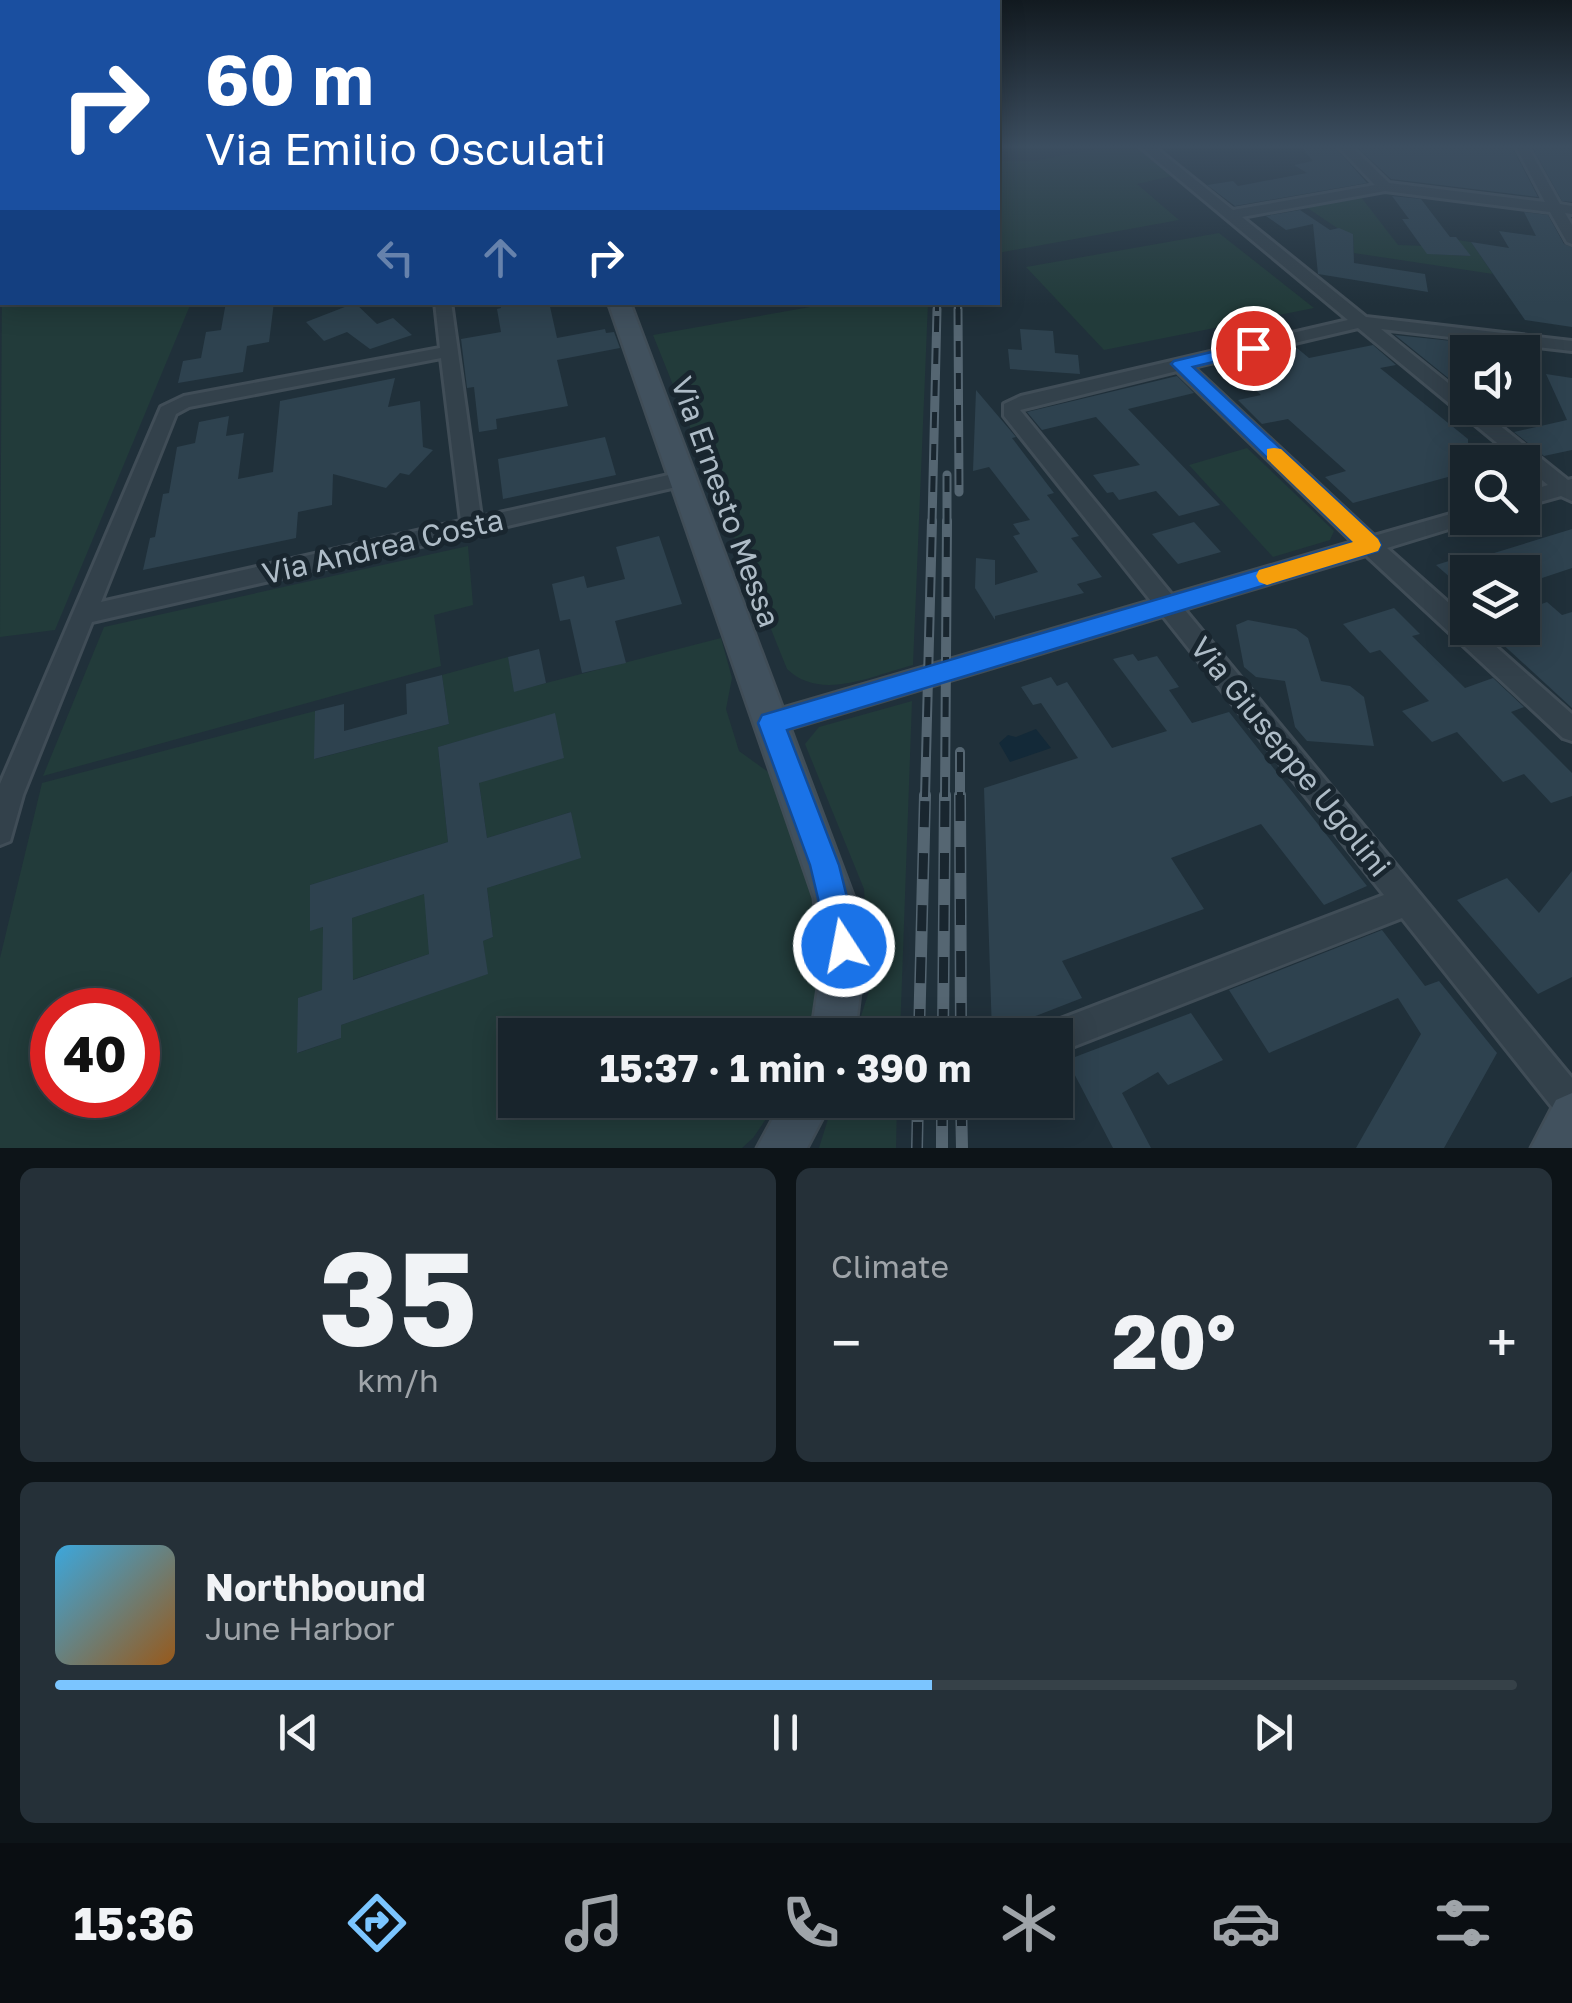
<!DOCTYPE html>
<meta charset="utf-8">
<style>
:root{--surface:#18242c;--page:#253038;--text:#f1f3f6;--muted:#9fa4a9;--line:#364148;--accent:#7bc5ff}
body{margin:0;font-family:"Golos Text",sans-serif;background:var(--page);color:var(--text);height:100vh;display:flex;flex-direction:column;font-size:38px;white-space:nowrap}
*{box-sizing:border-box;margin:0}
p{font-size:32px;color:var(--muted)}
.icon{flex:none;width:55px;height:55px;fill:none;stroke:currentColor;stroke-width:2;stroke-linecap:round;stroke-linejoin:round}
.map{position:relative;height:1148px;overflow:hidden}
.panel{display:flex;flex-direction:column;gap:20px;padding:20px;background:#0d1418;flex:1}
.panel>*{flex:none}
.banner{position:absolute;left:0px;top:0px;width:1000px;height:305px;box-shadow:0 5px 25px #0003,0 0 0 2px var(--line);background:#1a4fa0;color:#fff;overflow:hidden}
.controls{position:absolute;left:1450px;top:335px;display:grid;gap:20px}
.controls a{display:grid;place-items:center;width:90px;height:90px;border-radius:0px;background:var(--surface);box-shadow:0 5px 25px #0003,0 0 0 2px var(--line);font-size:50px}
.speed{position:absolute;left:30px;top:988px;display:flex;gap:20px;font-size:50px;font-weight:700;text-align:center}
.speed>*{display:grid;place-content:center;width:130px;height:130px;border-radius:50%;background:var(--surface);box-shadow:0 5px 25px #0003,0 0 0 2px var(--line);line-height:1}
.speed .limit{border:15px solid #d22;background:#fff;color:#111}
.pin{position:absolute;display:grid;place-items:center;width:85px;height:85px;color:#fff;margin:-42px;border:5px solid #fff;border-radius:50%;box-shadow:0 2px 10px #0007}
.me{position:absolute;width:110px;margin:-55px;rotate:349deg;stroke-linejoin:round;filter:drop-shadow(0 0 8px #0008)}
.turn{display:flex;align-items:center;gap:35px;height:210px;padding:0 40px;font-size:45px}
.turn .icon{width:130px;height:130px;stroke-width:2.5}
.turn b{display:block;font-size:70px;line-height:85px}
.lanes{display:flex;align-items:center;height:95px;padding:0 40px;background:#0003;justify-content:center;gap:50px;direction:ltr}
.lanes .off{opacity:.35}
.big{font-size:75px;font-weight:700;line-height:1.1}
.panel .card{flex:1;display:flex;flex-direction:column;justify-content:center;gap:15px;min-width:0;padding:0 35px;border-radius:15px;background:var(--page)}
.panel .dial{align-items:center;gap:0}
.dial b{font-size:130px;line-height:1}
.song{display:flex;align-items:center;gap:30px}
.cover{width:120px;height:120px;border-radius:15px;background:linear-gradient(135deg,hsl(200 70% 55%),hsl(30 70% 35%))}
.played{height:10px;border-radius:5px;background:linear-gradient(90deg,var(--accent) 60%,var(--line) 60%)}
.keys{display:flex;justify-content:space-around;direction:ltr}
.heat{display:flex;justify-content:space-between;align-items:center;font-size:55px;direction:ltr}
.panel .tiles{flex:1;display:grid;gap:20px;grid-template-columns:1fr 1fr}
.card:last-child{grid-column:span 2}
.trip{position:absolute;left:498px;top:1018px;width:575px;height:100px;border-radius:0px;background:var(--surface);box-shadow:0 5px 25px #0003,0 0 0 2px var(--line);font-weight:700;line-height:100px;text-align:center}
.tabs{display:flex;height:160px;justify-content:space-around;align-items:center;background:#0a0e12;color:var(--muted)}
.tabs .icon{width:70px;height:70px}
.tabs .on{color:var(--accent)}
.tabs b{font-size:45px;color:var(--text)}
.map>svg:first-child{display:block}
.green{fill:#223b3a;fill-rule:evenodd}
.water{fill:#132938}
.building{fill:#2e424f;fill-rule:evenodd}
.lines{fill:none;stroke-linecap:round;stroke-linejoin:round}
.street-casing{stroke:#404d57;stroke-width:6}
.secondary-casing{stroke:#404d57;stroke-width:5}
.street{fill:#33414b;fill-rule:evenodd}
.secondary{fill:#41515e;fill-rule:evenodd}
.rail-far3-casing{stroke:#556672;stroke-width:6}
.rail-far2-casing{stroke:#556672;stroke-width:9}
.rail-far1-casing{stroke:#556672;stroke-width:10}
.rail-casing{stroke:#556672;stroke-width:12}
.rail-far3{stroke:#19262f;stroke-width:4;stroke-dasharray:12;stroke-linecap:butt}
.rail-far2{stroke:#19262f;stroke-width:5;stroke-dasharray:16;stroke-linecap:butt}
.rail-far1{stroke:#19262f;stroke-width:6;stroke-dasharray:20;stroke-linecap:butt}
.rail{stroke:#19262f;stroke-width:9;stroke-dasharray:26;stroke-linecap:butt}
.route{fill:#1a73e8;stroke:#114b97;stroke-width:2.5}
.slow{fill:#f59e0b}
.labels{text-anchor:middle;stroke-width:10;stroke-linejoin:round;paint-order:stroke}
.street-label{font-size:30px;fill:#aebcc7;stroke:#19262f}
</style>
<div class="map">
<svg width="1572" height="1148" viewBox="0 0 1572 1148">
<rect width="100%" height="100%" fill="#20303a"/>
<g class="green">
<polygon points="1138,147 1172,176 1137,184 1179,220 998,253 998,161 1034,161 1096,149"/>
<polygon points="1361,197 1398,245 1428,246 1434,254 1469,256 1458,240 1471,242 1493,274 1354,253 1353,234 1343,232 1306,207"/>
<polygon points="1219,233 1314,308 1104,350 1026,267"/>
<polygon points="2,273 2,302 191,303 55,630 0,637"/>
<path d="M838,302L928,303L913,665C874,675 821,702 787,669L653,335Z"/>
<polygon points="1247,448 1334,531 1330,540 1273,557 1189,465"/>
<polygon points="468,546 473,605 434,615 441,666 43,776 104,627"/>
<path d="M721,638L732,678L726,709L739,751L775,777L816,907L822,961L810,1035H515V1100H779L753,1138L742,1148H0V958L42,783L315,711V759L449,724L442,675L508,657L515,691ZM555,714L479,783L487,838L571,812L580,858L487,888L493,937L483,941L487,974L341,1025V1038L298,1053V998L471,940L424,894L352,918L323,965V927L310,930V885L448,842L438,747ZM52,1010H138V1095H52Z"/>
<polygon points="912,701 900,1035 855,1035 870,988 864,889 805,744 819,727"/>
<polygon points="834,1100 897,1100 896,1148 819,1148"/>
</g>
<polygon class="water" points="1036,729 1051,748 1010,762 999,743 1008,735 1016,737"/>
<g class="building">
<polygon points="1299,145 1333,145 1367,183 1235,206 1207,185 1233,181 1238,186 1307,173 1294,165 1313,161"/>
<polygon points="1355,145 1511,145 1538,197 1391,179"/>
<polygon points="1531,145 1572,145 1572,202 1562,201"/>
<polygon points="1392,196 1421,199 1450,237 1456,237 1471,256 1427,254 1402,219 1409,219"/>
<polygon points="1300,210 1330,230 1339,228 1353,234 1354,263 1425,274 1428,292 1318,274 1313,224 1286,230 1266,216"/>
<polygon points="1524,212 1548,215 1564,244 1572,247 1572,327 1525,320 1471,242 1509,248 1499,231 1536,236"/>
<polygon points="226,302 274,302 269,342 247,346 243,372 178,383 183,361 201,358 206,332 221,330"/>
<polygon points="500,302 549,302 557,338 605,329 606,333 614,332 620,348 557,360 568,406 496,419 497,429 479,432 474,387 467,388 461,339 501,332 497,309 501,308"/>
<polygon points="355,303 377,324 393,318 412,335 370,349 347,332 324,341 306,322"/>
<polygon points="1020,329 1053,331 1055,353 1078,355 1080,374 1010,369 1008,349 1022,350"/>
<polygon points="1395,335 1500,346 1508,352 1468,352 1468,394"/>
<polygon points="1373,345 1396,365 1380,368 1468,439 1468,443 1497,462 1468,462 1468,478 1453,481 1448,477 1353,503 1325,477 1346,471 1288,419 1262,424 1238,400 1261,395 1227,364 1297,348 1309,358"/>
<polygon points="1546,374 1572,378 1572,450 1544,456 1514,432 1567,420"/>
<polygon points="1177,376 1194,393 1128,409 1220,505 1179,516 1156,491 1119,500 1113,492 1107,493 1093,475 1140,465 1096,417 1042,430 1027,412"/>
<polygon points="395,378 388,407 420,401 423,447 433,450 409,475 400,473 386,488 333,474 332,505 298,512 296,538 143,570 150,538 155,537 163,494 169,493 177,447 195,443 199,422 229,416 226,436 244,433 238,479 273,472 280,401"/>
<polygon points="976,390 1016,437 1012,438 1054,493 1047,495 1079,536 1071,538 1102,577 1077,584 1084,593 995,616 995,620 975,588 976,558 995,560 995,585 1038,572 1013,536 1020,534 1013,524 1030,520 989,467 973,471"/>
<polygon points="605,437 616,475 503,499 498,459"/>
<polygon points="1194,522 1221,552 1178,564 1152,534"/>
<polygon points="1572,529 1572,568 1536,580 1528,572 1468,572 1468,593 1436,565 1468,555 1468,561"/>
<polygon points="659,536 682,604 615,621 626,663 582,673 570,619 560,621 552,584 584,576 587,588 625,579 616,547"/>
<polygon points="1547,602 1562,615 1572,612 1572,708 1485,628 1522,628 1522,611"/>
<polygon points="1394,608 1420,634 1412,636 1465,688 1493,678 1524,707 1511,712 1572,773 1572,796 1551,803 1524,774 1503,782 1457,732 1432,742 1402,711 1429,701 1380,650 1370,653 1343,624"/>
<polygon points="1248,620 1296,629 1308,638 1321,681 1350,686 1364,697 1374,746 1307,741 1295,727 1285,681 1256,677 1244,667 1236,625"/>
<polygon points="539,649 546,683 514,692 508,657"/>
<polygon points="1133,654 1138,661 1157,656 1179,687 1169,690 1192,723 1229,712 1367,886 1324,905 1261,824 1171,858 1204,909 1062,961 1082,998 992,1033 984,788 1078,758 1041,703 1033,705 1021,687 1051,677 1057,686 1067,682 1112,748 1167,731 1113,659"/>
<polygon points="442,675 449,724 314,759 315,711 344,704 344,731 407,714 406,684"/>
<path d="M555,713L564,758L479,783L487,838L571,812L581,858L487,888L493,937L483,941L488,974L341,1025V1038L297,1053L298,998L322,990L323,927L310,931V885L448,842L438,747ZM424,894L429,954L353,980L352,918Z"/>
<polygon points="1572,871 1572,977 1538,994 1457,900 1507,878 1539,913"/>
<polygon points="1382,930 1425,986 1439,981 1497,1053 1444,1148 1356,1148 1421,1034 1398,998 1269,1053 1229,990"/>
<polygon points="1191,1013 1223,1060 1168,1085 1158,1072 1122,1093 1151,1148 1113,1148 1067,1060"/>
</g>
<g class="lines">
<defs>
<g id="street">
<path d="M1138,145H1152L1233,210L1375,185L1337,145H1350L1389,183L1545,202L1515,145H1527L1560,204L1572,206V214L1565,213L1572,225V244L1567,242L1550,212L1385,191L1242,217L1366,317L1572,341V351L1381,329L1468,399V408H1478L1568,480L1572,479V501L1561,496L1522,507V493L1548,485L1358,328L1193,367L1374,536L1468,509V518H1478L1475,521L1387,548L1468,620V628H1475L1572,714V741L1563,738L1366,555L1184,609L1572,1078V1122L1560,1117L1402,918L1062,1051L1055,1049V1035H1046L1050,1023L1384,895L1163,616L771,734L762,731L758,723L762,715L771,712L1151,601L1004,416V404L1021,396L1348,320ZM1177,371L1353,542L1172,595L1020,410Z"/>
<path d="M435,302H451L481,517L682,472L689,474L692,479L689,484L92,622L23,795L10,841L0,845V784L161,407L184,396L440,348ZM441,358L461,521L101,602L176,414L189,407Z"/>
</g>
<g id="secondary">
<polygon points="608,302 630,302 854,898 863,967 855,1035 811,1035 821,967 814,898"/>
<polygon points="1572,1093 1572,1148 1531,1148 1556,1100"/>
<polygon points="783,1100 832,1100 807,1148 757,1148"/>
</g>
</defs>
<use href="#street" class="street-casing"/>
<use href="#secondary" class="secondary-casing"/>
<use href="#street" class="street"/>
<use href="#secondary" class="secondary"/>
<defs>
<g id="rail-far3">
<polyline points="958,302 958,311"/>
<polyline points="937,311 937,302"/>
</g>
<g id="rail-far2">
<polyline points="958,309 959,492"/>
<polyline points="932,524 937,309"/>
<polyline points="947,524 947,475"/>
</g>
<g id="rail-far1">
<polyline points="960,752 960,797"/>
<polyline points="925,797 932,521"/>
<polyline points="945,797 947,521"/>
</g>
<g id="rail">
<polyline points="960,795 961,1035"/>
<polyline points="919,1035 925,795"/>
<polyline points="943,1035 945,795"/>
<polyline points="942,1100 942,1148"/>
<polyline points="961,1100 962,1148"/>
<polyline points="917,1148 918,1100"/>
</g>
</defs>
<use href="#rail-far3" class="rail-far3-casing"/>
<use href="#rail-far2" class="rail-far2-casing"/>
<use href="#rail-far1" class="rail-far1-casing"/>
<use href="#rail" class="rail-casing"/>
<use href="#rail-far3" class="rail-far3"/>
<use href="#rail-far2" class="rail-far2"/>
<use href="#rail-far1" class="rail-far1"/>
<use href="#rail" class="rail"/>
</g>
<linearGradient id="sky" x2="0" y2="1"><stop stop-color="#121a20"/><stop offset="0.48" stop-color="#3c4e60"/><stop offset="1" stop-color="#3c4e60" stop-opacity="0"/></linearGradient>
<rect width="1572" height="305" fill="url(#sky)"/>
<polygon class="route" points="1253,342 1262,348 1259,351 1193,367 1378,539 1381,545 1378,551 787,730 839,865 859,946 855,957 844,961 832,957 810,865 758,723 762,715 1353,542 1171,364 1174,361"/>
<polygon class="slow" points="1274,448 1281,449 1378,539 1381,545 1378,551 1267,585 1259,582 1256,576 1259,570 1353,542 1267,459 1267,449"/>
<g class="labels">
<g class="street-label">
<text transform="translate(725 502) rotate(70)" y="10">Via Ernesto Messa</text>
<text transform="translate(383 547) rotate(-13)" y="10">Via Andrea Costa</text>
<text transform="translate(1290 757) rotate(51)" y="10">Via Giuseppe Ugolini</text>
</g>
</g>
</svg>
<div class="controls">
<a><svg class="icon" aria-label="sound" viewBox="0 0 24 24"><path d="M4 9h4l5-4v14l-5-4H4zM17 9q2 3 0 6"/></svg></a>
<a><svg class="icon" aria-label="search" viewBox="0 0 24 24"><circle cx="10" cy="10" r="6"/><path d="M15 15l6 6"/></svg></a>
<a><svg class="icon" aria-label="layers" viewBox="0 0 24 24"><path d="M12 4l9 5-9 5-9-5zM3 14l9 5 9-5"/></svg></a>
</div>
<div class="speed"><div class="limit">40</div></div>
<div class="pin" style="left:1253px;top:348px;background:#d93025"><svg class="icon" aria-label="arrive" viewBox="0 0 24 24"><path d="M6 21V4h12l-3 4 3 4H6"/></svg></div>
<svg class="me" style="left:844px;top:946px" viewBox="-20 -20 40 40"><circle r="17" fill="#1a73e8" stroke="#fff" stroke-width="3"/><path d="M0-11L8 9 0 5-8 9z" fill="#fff"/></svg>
<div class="trip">15:37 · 1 min · 390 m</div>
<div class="banner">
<div class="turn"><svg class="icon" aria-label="right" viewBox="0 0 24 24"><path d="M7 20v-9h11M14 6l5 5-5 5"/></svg><div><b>60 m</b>Via Emilio Osculati</div></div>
<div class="lanes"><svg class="icon off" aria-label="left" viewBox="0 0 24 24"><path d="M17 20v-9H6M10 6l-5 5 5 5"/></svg><svg class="icon off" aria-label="ahead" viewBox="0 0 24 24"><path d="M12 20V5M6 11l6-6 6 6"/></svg><svg class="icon" aria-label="right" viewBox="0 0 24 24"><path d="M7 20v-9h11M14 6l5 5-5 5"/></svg></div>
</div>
</div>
<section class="panel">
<div class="tiles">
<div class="card dial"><b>35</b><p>km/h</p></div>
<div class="card"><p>Climate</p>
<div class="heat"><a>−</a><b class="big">20°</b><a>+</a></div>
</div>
<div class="card">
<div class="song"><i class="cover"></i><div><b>Northbound</b><p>June Harbor</p></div></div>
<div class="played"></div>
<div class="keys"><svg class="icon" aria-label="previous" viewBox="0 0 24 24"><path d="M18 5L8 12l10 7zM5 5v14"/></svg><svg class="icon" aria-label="pause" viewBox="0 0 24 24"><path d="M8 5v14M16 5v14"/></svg><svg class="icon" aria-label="next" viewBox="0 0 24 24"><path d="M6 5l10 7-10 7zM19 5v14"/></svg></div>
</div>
</div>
</section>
<nav class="tabs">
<b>15:36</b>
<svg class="icon on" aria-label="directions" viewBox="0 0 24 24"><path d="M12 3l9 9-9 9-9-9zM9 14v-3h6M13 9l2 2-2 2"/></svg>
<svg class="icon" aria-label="music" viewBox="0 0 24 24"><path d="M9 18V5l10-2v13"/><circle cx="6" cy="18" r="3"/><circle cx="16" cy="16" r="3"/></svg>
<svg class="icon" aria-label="phone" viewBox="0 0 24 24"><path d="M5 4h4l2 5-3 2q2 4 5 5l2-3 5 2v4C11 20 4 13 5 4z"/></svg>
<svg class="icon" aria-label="climate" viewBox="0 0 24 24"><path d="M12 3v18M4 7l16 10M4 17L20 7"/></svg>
<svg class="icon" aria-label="car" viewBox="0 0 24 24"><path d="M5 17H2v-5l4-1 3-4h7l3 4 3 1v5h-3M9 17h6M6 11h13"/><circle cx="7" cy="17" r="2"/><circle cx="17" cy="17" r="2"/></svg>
<svg class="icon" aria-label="filters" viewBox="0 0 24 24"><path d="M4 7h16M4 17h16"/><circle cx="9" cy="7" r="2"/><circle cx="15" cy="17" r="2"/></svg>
</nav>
